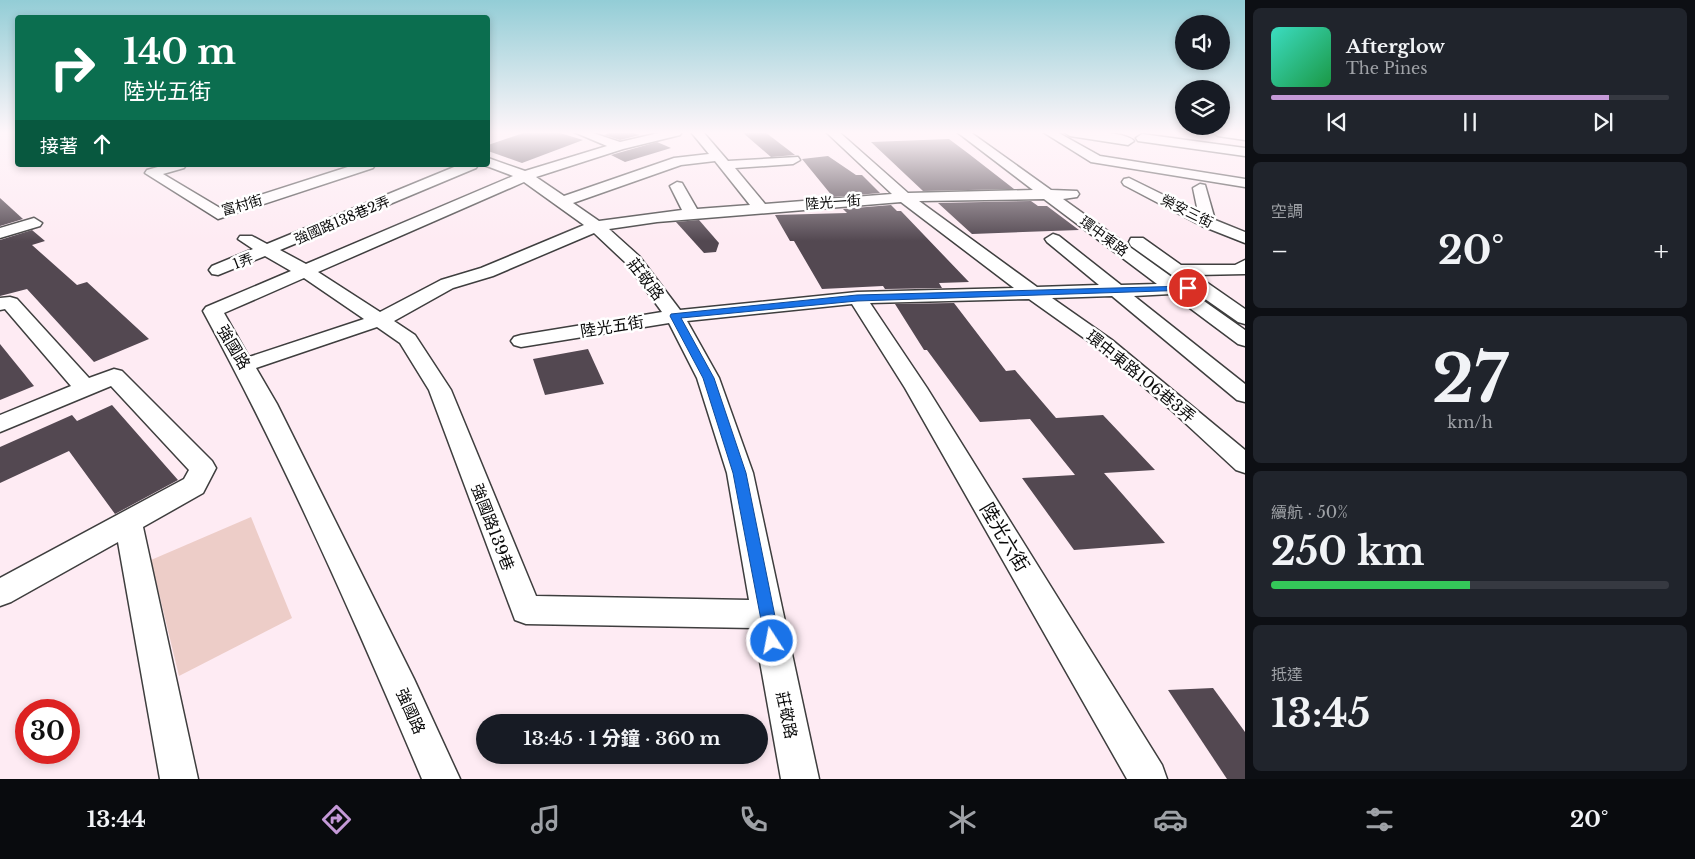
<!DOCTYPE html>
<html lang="zh-TW">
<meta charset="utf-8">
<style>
:root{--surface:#171b24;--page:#20242c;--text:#f1f3f6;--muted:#9ea1a6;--line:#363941;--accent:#c499d7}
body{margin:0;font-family:"Libre Baskerville","Noto Sans TC",serif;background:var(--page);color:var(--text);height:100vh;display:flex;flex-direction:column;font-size:19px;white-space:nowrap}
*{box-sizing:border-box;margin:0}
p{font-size:16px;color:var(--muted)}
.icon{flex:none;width:28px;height:28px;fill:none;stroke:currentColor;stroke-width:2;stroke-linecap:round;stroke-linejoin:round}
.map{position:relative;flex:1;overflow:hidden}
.side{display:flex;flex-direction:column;gap:8px;padding:8px;background:#0d0f14;width:450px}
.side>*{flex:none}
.top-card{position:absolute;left:15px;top:15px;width:475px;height:152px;border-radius:5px;box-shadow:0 2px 8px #0003;background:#0b6e4f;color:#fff;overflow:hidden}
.controls{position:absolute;left:1175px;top:15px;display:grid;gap:10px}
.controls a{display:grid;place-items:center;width:55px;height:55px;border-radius:50%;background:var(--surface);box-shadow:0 2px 8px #0003;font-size:25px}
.speed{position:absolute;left:15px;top:699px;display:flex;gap:10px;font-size:25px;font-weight:700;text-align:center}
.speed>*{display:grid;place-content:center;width:65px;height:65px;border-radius:50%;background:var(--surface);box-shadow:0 2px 8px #0003;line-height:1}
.speed .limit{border:8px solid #d22;background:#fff;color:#111}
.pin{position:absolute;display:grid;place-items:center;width:42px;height:42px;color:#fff;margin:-21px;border:2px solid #fff;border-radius:50%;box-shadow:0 1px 5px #0007}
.me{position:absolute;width:55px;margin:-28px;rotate:349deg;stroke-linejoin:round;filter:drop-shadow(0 0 4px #0008)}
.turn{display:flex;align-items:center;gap:18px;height:105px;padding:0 25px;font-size:22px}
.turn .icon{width:65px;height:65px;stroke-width:2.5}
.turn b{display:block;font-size:35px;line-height:42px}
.then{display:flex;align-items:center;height:48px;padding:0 25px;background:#0003;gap:10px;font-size:19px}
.big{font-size:38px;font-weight:700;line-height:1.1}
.side .tile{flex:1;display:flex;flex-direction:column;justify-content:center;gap:8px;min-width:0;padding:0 18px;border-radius:8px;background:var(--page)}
.side .dial{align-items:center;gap:0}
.dial b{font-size:65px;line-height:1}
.song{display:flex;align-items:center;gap:15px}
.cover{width:60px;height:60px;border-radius:8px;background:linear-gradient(135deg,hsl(170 70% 55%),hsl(140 70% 35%))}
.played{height:5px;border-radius:2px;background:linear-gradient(90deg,var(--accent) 85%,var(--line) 85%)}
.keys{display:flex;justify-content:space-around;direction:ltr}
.heat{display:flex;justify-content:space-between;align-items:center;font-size:28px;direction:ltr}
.charge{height:8px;border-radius:4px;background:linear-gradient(90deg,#34c759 50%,var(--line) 0)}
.trip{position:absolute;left:476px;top:714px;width:292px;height:50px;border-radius:25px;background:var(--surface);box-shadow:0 2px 8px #0003;font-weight:700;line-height:50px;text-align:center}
.tabs{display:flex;height:80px;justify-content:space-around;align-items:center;background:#090b0e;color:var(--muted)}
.tabs .icon{width:35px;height:35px}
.tabs .current{color:var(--accent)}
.tabs b{font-size:22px;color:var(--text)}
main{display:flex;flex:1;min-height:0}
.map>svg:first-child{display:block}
.pitch{fill:#edcdc8}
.building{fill:#534851}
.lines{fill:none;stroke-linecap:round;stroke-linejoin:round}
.minor-casing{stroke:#3e3e3e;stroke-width:3}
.minor{fill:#fff;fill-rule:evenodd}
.route{fill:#1a73e8;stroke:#114b97}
.labels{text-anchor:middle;stroke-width:5;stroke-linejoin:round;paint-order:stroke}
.far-street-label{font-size:14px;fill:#0b0b0b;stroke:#fff}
.street-label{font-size:16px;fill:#0b0b0b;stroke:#fff}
.near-street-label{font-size:19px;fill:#0b0b0b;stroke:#fff}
</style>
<main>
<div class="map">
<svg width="1245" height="779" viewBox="0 0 1245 779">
<rect width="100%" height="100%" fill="#feebf3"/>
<polygon class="pitch" points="251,517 292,618 179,676 151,560"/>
<g class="building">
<polygon points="526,132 557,132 583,140 522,163 488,151 488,145"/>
<polygon points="612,132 631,132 640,135 620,140 604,135"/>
<polygon points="742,132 765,132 795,155 771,157"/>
<polygon points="949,139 969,154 1014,189 923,191 871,142"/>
<polygon points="657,142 671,148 625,162 611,155"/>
<polygon points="828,156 856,175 862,175 880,193 833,197 802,159"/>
<polygon points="0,198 23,219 0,226"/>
<polygon points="1031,201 1038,206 1047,206 1079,230 972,234 938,203"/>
<polygon points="891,205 897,211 901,211 969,282 939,283 942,288 885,289 883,286 822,289 794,241 790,241 775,215 847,213 843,209"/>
<polygon points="699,220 719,243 716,252 704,253 676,222"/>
<polygon points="32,230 45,241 32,245 77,285 87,282 149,339 94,362 27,289 0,296 0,240"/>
<polygon points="954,303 1006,371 1015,370 1056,418 1103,415 1155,470 1104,473 1165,543 1074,550 1022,478 1075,475 1030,419 980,422 927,350 924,350 895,304"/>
<polygon points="0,344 34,386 0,400"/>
<polygon points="588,349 604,384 545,395 533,359"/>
<polygon points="112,405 178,480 115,514 69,451 0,483 0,447 72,415 77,421"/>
<polygon points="1213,688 1245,732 1245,779 1227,779 1168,690"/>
</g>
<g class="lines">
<defs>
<g id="minor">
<path d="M574,132H590L620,142L663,132H682L680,135L623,149L536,177L564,196L674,158L709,154L691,132H703L728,161L798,157L800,160L793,164L735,168L765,204L892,194L826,132H839L908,193L1033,190L957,132H970L1051,190L1077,191L1079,194L1077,197L1063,199L1180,283H1183L1131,246L1129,242L1131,238H1143L1181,265H1235L1245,260V274L1196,275L1245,309V324L1238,322L1198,294H1194L1245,330V346L1238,344L1171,294L1134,296L1245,384V402L1237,400L1112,296L1052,298L1112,340L1245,450V473L1236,470L1170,409L1098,348L1029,299L870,303L927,388L1162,765L1167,779H1127L905,388L852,304L687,321L719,378L753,473L819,779H781L754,628L526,624L515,620L429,390L400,343L377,327L256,368L277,404L414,679L460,779H422C355,621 285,462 203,311L206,307L291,271L265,256L218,275L212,274L209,270L212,266L253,249L238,239L240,236H252L267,244L459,165H478L476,168L280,250L306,264L513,176L484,165H488V158L525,171L607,146ZM715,161L750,205L697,209L682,183L677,182L670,186L682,210L599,221L573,203L681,165ZM524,182L584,225L481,268L441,280L380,312L318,272ZM1044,199L1157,284L1121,285L1059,236L1053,234L1045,239L1047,242L1099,285L1037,287L919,201ZM901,202L1014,288L857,292L680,310L639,256L609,229L657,222ZM594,233L627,264L662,312L521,335L514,337L511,341L514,345L521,347L669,323L697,378L727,473L749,600L536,596L451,390L415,335L394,321L453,288L493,276ZM304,278L364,319L249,357L224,313Z"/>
<polygon points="1043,132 1057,132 1100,156 1245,179 1245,187 1091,162"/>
<path d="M1064,132C1077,131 1125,131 1134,141L1128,145L1070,136Z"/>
<polygon points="1212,132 1245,132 1245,140 1218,136"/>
<polygon points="1142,134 1245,148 1245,156 1138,141 1136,138"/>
<polygon points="165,165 186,165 184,168 163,174 220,208 354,165 375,165 373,168 218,219 145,173 147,170"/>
<polygon points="1129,178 1198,212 1193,188 1200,184 1205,185 1215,220 1245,232 1245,243 1202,226 1124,185 1122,182 1124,179"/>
<polygon points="34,218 42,223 40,226 0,238 0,228"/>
<polygon points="10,297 17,299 89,378 114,369 122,371 212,461 216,468 203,493 143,527 198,779 160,779 118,542 11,602 0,606 0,578 184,479 189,470 111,386 0,432 0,415 71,386 5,309 0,310 0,298"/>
</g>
</defs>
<use href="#minor" class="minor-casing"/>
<use href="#minor" class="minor"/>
</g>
<linearGradient id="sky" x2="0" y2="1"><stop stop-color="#93cdd6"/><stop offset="0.55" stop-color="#fff6fa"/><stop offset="1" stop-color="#fff6fa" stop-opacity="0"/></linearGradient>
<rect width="1245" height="241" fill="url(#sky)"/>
<polygon class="route" points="1188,286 1191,287 1191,290 857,301 681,318 714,378 746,473 780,641 778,646 772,648 766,646 733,473 703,378 670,316 671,314 857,295"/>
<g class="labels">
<g class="far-street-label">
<text transform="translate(833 202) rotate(-4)" y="5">陸光一街</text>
<text transform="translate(242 205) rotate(-16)" y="5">富村街</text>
<text transform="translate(1187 211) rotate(26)" y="5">榮安三街</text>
<text transform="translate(342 220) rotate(-23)" y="5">強國路138巷2弄</text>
<text transform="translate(1104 236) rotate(37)" y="5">環中東路</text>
<text transform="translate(243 261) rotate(-21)" y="5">1弄</text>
</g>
<g class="street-label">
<text transform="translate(646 279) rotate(52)" y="6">莊敬路</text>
<text transform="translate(612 326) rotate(-9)" y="6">陸光五街</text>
<text transform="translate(234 347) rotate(59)" y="6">強國路</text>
<text transform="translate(1141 376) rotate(39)" y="6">環中東路106巷3弄</text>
<text transform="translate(493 527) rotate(69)" y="6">強國路139巷</text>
<text transform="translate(411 711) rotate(66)" y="6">強國路</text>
<text transform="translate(787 715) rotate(78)" y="6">莊敬路</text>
</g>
<g class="near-street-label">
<text transform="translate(1005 537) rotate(59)" y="7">陸光六街</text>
</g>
</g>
</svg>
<div class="controls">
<a><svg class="icon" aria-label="sound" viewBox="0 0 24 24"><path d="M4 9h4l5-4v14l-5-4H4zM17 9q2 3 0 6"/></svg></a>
<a><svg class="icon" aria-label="layers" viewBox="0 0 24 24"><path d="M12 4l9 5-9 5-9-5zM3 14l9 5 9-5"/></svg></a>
</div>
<div class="speed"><div class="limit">30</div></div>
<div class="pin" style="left:1188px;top:288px;background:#d93025"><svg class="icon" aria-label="arrive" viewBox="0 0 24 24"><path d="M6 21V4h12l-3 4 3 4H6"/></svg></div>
<svg class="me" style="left:772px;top:641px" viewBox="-20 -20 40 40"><circle r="17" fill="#1a73e8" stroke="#fff" stroke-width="3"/><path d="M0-11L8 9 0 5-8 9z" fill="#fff"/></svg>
<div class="trip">13:45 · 1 分鐘 · 360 m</div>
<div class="top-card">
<div class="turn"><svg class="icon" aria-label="right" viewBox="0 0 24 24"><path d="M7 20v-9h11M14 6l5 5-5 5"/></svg><div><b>140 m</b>陸光五街</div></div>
<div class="then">接著<svg class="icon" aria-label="ahead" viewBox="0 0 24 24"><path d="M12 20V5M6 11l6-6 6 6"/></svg></div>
</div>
</div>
<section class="side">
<div class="tile">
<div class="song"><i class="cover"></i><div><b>Afterglow</b><p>The Pines</p></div></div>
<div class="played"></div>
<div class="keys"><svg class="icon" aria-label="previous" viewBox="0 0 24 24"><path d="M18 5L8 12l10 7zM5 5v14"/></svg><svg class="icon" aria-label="pause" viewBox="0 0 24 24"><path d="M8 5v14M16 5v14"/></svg><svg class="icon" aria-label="next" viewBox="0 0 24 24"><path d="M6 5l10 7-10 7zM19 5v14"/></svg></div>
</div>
<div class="tile"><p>空調</p>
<div class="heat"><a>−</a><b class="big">20°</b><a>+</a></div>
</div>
<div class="tile dial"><b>27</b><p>km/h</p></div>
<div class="tile"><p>續航 · 50%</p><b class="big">250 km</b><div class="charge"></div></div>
<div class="tile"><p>抵達</p><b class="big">13:45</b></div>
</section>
</main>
<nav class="tabs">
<b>13:44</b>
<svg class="icon current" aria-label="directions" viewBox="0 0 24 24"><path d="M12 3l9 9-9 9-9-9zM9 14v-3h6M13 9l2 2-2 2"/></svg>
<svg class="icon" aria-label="music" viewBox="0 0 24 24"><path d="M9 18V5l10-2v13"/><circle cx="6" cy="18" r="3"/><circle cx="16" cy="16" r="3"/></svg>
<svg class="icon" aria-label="phone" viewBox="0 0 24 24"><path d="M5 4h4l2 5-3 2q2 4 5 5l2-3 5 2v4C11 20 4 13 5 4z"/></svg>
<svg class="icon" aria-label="climate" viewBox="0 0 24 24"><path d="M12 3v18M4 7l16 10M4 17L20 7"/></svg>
<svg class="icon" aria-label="car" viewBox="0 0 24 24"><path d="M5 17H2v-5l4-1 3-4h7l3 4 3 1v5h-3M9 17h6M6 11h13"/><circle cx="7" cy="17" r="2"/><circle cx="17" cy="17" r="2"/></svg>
<svg class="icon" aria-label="filters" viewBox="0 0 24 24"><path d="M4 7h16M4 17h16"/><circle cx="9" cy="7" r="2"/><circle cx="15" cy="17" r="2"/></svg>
<b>20°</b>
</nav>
